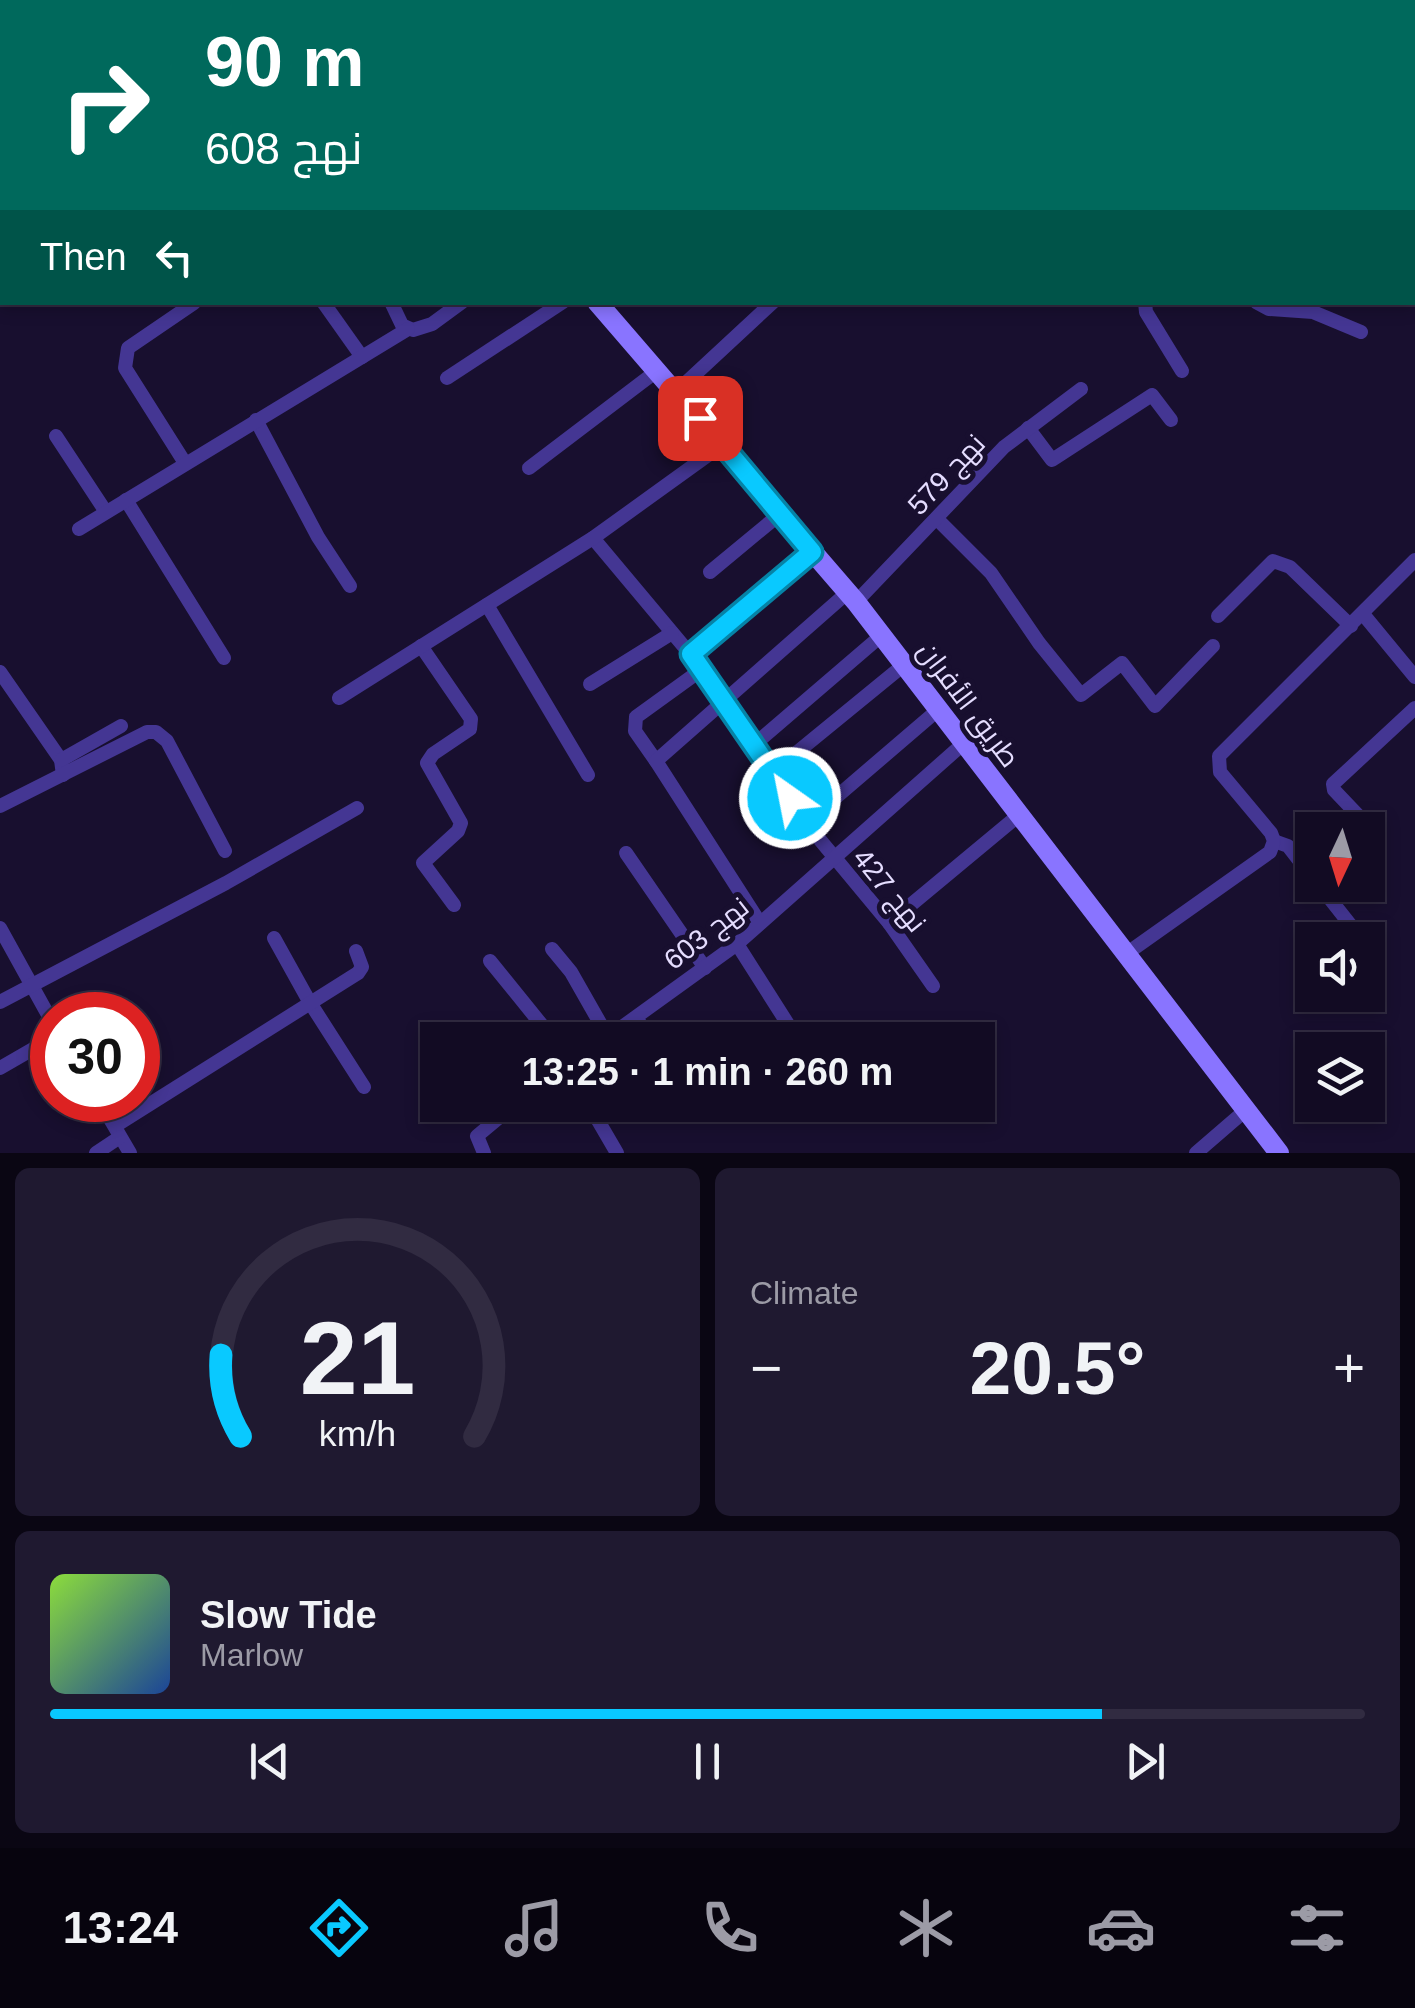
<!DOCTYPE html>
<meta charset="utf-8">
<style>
:root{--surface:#120b23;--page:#1f1930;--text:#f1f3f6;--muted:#9c9ba6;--line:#312b41;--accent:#09c9ff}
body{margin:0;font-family:Helvetica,Cairo,sans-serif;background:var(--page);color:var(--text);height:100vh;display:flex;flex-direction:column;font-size:38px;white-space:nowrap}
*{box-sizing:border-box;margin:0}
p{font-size:32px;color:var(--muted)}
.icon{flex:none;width:55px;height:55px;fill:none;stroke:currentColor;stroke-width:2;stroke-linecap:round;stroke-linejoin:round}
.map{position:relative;height:1153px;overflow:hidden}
.sheet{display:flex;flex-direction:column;gap:15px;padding:15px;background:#0a0613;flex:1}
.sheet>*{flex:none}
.guide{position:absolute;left:0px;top:0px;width:1415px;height:305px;box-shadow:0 5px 15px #0003,0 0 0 2px var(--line);background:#00695c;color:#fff;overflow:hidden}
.needle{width:65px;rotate:184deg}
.tools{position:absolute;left:1295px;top:812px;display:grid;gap:20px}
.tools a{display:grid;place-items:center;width:90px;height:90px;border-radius:0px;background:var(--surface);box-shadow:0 5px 15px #0003,0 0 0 2px var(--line);font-size:50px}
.speed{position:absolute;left:30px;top:992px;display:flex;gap:20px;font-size:50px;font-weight:700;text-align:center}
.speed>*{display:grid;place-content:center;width:130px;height:130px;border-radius:50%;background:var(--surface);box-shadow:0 5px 15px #0003,0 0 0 2px var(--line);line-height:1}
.speed .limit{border:15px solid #d22;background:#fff;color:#111}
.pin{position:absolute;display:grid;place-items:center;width:85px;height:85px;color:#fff;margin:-42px;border-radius:20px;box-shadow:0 5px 15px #0006}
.me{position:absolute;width:110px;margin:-55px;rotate:327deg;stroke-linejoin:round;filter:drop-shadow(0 0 8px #0008)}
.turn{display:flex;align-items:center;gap:35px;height:210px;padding:0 40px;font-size:45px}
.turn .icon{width:130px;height:130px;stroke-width:2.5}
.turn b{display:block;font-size:70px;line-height:85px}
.then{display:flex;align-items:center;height:95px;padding:0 40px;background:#0003;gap:20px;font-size:38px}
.big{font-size:75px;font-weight:700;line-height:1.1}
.sheet .widget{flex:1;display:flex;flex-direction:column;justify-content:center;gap:15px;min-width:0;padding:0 35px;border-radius:15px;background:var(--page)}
.sheet .dial{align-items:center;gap:0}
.dial svg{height:260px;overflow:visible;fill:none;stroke:var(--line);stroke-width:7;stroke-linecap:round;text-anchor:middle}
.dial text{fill:var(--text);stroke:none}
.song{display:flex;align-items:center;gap:30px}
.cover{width:120px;height:120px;border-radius:15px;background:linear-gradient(135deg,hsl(90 70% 55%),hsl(220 70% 35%))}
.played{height:10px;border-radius:5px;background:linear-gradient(90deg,var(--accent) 80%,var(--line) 80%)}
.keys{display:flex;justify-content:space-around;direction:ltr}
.heat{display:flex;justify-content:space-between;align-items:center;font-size:55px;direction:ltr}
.sheet .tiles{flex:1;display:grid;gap:15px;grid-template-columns:1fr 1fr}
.widget:last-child{grid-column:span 2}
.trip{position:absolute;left:420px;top:1022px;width:575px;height:100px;border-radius:0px;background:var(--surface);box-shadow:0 5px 15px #0003,0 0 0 2px var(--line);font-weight:700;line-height:100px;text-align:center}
.tab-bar{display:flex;height:160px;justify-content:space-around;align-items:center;background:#07040e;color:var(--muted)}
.tab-bar .icon{width:70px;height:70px}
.tab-bar .active{color:var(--accent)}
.tab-bar b{font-size:45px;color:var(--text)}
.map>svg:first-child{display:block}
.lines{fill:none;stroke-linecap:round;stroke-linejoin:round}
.street{stroke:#443693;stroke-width:14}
.secondary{stroke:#8974ff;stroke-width:20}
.route-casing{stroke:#0683a6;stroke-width:25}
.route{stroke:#09c9ff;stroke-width:18}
.labels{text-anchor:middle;stroke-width:10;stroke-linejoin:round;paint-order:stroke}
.street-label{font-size:28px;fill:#e5ddff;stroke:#180f2f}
</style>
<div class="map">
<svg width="1415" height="1153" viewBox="0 0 1415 1153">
<rect width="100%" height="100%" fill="#180f2f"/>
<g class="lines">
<g class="street">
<polyline points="634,0 637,2"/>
<polyline points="767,0 769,2"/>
<polyline points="1153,0 1156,2"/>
<polyline points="1269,0 1271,2"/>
<polyline points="147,2 149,0"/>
<polyline points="297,2 299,0"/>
<polyline points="1412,61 1415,58"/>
<polyline points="1412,111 1415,114"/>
<polyline points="0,121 2,119"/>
<polyline points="0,168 2,172"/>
<polyline points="1412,182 1415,180"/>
<polyline points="0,263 2,261"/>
<polyline points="323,302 362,357"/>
<polyline points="391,302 402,325 413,330 432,324 462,302"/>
<polyline points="1145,302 1146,312 1182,371"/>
<polyline points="1256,302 1269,309 1313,312 1361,332"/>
<polyline points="447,378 563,302"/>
<polyline points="676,392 773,302"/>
<polyline points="256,420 318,537 350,586"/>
<polyline points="1028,428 1052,460 1152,395 1171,420"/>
<polyline points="56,436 106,512"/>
<polyline points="185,463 125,368 128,348 194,303"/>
<polyline points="529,468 658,370"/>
<polyline points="126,500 224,658"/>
<polyline points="938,520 991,573 1039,643 1081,695 1122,663 1155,706 1213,646"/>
<polyline points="79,529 408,329"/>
<polyline points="593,538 691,655 806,823 889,923 933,986"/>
<polyline points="710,572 780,514"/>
<polyline points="856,602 1004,447 1081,389"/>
<polyline points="487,605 588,775"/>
<polyline points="1363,614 1415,677"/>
<polyline points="1218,616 1273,561 1290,567 1351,626"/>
<polyline points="421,646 471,719 470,729 433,754 427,763 461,823 458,831 423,863 454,905"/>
<polyline points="691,655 812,552"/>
<polyline points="0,672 61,760 63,775"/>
<polyline points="590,684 672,633"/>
<polyline points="339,698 593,538 722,445"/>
<polyline points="755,744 882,635"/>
<polyline points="61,760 121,726"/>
<polyline points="656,761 635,731 636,717 701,670"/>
<polyline points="773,772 905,664"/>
<polyline points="0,806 147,732 156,732 167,741 225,851"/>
<polyline points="806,823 939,709"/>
<polyline points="1274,841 1288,846 1312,877"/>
<polyline points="1368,845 1375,837 1373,831 1334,790 1333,784 1415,708"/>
<polyline points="626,853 705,968"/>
<polyline points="1319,885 1360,937"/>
<polyline points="760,923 656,761 848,592"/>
<polyline points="889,923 1019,815"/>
<polyline points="0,928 52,1022"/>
<polyline points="274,938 309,1001 364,1087"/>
<polyline points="737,944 798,1040"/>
<polyline points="552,949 571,972 608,1037"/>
<polyline points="1126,954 1270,852 1274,841 1271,833 1220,772 1219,756 1415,560"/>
<polyline points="490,961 554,1040"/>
<polyline points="0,1002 226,883 357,808"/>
<polyline points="636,1018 652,1040"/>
<polyline points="604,1040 737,944 964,743"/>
<polyline points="0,1068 52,1038"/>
<polyline points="99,1100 130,1153"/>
<polyline points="589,1105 617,1153"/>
<polyline points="115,1126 358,973 362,967 356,951"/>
<polyline points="96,1153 120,1137"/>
<polyline points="484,1153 477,1136 514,1105"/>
<polyline points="1196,1153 1247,1109"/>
</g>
<g class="secondary">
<polyline points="269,0 272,2"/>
<polyline points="688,2 690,0"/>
<polyline points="597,302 856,602 1279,1153"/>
</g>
</g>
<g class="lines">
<defs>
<polyline id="route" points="700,418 812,552 691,654 790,798"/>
</defs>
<use href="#route" class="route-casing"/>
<use href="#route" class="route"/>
</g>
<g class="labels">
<g class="street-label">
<text transform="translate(946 474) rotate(-47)" y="10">نهج 579</text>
<text transform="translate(969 704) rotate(53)" y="10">طريق الأفران</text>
<text transform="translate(890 890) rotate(51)" y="10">نهج 427</text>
<text transform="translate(706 933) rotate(-38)" y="10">نهج 603</text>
</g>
</g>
</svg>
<div class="tools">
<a><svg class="needle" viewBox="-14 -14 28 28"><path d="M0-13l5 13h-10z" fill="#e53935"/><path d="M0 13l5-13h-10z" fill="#9c9ba6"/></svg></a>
<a><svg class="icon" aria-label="sound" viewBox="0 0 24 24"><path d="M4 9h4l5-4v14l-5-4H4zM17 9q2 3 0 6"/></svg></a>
<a><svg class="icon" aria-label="layers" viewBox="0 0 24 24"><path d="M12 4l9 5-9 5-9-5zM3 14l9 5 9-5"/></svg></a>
</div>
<div class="speed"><div class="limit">30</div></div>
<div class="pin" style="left:700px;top:418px;background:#d93025"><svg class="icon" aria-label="arrive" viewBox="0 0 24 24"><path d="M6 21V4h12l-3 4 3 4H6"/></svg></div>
<svg class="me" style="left:790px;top:798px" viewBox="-20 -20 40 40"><circle r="17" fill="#09c9ff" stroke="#fff" stroke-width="3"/><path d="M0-11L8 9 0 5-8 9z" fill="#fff"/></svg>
<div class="trip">13:25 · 1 min · 260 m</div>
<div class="guide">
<div class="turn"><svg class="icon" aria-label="right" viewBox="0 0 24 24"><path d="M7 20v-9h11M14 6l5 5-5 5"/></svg><div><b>90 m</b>نهج 608</div></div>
<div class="then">Then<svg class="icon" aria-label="left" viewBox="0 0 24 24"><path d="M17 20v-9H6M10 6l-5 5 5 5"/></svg></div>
</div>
</div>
<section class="sheet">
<div class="tiles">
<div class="widget dial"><svg viewBox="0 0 100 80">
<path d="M14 69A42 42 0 1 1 86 69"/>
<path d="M14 69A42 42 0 0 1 8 44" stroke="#09c9ff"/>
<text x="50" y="56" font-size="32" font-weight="700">21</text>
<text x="50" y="72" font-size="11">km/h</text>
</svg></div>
<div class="widget"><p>Climate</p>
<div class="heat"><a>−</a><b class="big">20.5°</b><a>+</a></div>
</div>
<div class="widget">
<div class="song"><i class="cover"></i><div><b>Slow Tide</b><p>Marlow</p></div></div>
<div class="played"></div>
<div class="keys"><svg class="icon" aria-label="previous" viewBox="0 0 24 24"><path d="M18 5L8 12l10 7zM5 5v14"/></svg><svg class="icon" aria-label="pause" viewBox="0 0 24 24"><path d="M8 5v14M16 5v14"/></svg><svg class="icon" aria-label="next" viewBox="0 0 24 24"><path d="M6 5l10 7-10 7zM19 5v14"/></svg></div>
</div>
</div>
</section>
<nav class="tab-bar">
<b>13:24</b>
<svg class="icon active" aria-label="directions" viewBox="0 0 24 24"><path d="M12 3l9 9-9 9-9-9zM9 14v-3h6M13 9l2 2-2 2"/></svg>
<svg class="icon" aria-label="music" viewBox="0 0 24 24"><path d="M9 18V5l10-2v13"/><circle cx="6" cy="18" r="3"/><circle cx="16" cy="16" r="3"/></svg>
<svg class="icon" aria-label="phone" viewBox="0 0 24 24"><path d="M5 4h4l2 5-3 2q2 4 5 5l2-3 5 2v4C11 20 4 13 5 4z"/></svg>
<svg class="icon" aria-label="climate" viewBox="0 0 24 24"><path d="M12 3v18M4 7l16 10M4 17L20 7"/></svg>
<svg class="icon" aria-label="car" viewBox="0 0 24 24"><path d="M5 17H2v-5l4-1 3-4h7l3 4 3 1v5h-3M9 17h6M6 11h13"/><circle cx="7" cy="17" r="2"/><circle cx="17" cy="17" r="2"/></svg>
<svg class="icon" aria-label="filters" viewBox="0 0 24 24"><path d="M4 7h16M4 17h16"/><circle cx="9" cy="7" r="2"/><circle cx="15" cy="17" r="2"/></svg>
</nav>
